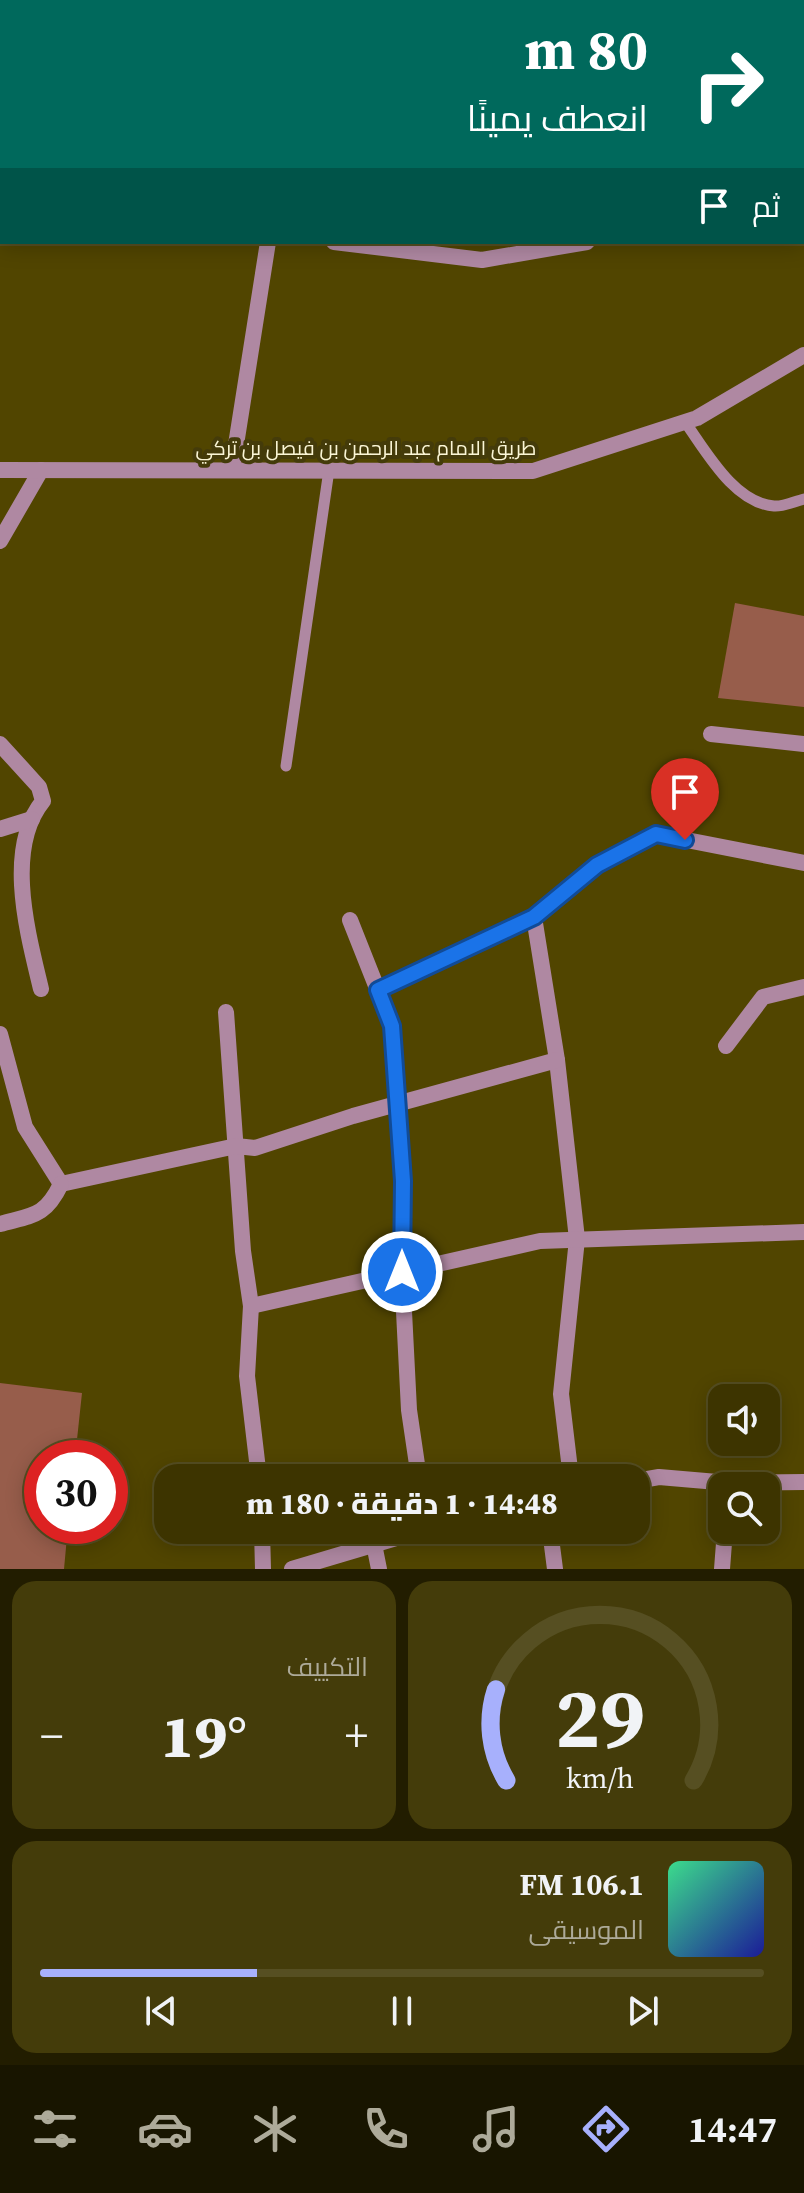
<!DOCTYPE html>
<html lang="ar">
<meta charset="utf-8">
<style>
:root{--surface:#3d3400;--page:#443c0a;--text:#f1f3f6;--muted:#adaa99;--line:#564f22;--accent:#a7b0fc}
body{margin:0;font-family:"Source Serif 4",Cairo,serif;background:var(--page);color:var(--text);direction:rtl;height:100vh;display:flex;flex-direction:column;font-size:30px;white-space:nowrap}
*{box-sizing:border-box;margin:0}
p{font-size:26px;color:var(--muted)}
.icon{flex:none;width:44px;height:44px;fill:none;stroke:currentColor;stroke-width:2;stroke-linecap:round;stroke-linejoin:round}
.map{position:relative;height:1569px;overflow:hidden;direction:ltr}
.side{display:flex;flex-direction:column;gap:12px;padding:12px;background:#221d00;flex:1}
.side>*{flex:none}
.guide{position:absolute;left:0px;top:0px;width:804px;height:244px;box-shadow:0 4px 20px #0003,0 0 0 2px var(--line);direction:rtl;background:#00695c;color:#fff;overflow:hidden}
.tools{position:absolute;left:708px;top:1384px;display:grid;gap:16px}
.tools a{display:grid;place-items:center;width:72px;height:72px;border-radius:16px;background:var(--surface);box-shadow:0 4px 20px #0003,0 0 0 2px var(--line);font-size:40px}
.speed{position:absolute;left:24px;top:1440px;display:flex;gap:16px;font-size:40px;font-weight:700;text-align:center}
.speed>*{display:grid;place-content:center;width:104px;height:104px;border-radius:50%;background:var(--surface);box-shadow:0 4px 20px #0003,0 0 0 2px var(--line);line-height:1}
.speed .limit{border:12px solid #d22;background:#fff;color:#111}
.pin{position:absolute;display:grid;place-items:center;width:68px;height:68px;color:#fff;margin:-82px -34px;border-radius:50% 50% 50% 0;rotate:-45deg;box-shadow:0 0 8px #0007}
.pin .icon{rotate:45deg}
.me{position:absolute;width:88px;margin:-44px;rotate:0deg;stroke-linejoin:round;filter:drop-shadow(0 0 6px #0008)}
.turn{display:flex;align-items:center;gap:28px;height:168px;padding:0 24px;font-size:36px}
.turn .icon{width:104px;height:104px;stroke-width:2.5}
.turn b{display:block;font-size:56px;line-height:68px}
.then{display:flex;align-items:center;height:76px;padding:0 24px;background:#0003;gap:16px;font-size:30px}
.big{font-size:60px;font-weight:800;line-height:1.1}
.side .card{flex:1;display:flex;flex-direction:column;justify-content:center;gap:12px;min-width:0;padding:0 28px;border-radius:24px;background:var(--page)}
.side .dial{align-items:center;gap:0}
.dial svg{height:208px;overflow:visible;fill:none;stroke:var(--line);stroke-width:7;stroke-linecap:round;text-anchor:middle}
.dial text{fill:var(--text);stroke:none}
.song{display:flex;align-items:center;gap:24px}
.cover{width:96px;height:96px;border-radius:12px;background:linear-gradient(135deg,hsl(150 70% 55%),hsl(240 70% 35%))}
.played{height:8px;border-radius:4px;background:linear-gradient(90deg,var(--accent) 30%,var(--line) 30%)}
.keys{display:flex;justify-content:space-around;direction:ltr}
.heat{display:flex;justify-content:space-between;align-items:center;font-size:44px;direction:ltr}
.side .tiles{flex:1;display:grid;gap:12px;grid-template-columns:1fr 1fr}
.card:last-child{grid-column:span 2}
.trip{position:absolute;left:154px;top:1464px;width:496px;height:80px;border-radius:24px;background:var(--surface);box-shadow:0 4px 20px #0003,0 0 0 2px var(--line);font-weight:800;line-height:80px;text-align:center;direction:rtl}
.dock{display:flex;height:128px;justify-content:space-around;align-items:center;background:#181500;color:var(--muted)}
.dock .icon{width:56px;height:56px}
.dock .selected{color:var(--accent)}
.dock b{font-size:36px;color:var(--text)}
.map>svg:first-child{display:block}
.green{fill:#975d4b}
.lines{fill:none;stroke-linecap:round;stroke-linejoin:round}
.service{stroke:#af88a2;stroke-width:11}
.minor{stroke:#af88a2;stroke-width:16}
.tertiary{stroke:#af88a2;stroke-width:16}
.route-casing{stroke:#114b97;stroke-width:20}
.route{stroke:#1a73e8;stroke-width:14}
.labels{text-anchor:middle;stroke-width:8;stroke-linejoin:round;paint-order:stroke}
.street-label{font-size:20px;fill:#fbf6d6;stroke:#443b0a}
</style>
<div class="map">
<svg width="804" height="1569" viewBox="0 0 804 1569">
<rect width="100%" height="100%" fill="#514500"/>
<g class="green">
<polygon points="735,603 804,616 804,707 718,698"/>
<polygon points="0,1383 82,1393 75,1458 42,1458 42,1526 68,1526 64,1569 0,1569"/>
</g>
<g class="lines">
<g class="service">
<path d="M685,422C706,451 734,503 774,506C783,507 795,501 804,499"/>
<polyline points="286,766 329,470"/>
</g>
<g class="minor">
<polyline points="189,0 190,2"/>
<polyline points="281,2 284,0"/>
<polyline points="635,2 643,0"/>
<polyline points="0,70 2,70"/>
<polyline points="802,122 804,121"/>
<polyline points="334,242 482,260 587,242"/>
<polyline points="232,470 268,242"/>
<polyline points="0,541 41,470"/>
<polyline points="711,734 804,744"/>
<path d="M0,744L39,787L43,801C4,849 28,934 41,989"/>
<polyline points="0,829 32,819"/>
<polyline points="534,917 557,1060 577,1239 561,1394 571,1478"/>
<polyline points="350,920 392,1026 403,1181 402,1272 409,1410 419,1478"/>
<polyline points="378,990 534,917 597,865 656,834 804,863"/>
<polyline points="226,1012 243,1251 251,1306 247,1376 259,1478"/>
<polyline points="0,1034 25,1127 61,1184"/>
<polyline points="726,1046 763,997 804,987"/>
<polyline points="61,1184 236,1146 255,1148 353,1116 557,1060"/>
<path d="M0,1224C33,1215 45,1217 61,1184"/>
<polyline points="251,1306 540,1241 804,1232"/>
<polyline points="636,1481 659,1477 729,1483 804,1482"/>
<polyline points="262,1530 263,1569"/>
<polyline points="550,1530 555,1569"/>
<polyline points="374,1544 379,1569"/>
<polyline points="292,1569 423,1530"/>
<polyline points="722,1569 725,1530"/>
</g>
<polyline class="tertiary" points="0,470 533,471 697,418 804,355"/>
</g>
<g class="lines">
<defs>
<polyline id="route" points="402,1272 403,1181 392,1026 378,990 534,917 597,865 656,834 685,840"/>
</defs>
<use href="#route" class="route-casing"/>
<use href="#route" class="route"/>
</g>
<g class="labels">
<g class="street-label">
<text x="366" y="455">طريق الامام عبد الرحمن بن فيصل بن تركي</text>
</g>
</g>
</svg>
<div class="tools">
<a><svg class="icon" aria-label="sound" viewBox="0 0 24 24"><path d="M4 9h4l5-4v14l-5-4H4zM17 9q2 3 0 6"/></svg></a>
<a><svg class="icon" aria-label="search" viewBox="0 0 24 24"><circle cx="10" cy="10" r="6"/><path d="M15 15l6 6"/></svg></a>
</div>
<div class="speed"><div class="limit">30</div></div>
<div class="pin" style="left:685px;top:840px;background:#d93025"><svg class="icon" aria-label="arrive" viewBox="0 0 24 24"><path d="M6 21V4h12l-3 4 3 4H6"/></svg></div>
<svg class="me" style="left:402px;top:1272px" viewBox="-20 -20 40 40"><circle r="17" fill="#1a73e8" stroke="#fff" stroke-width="3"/><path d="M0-11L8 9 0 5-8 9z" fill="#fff"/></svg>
<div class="trip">14:48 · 1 دقيقة · 180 m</div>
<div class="guide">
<div class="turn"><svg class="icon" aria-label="right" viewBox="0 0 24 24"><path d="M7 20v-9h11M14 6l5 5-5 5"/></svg><div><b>80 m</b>انعطف يمينًا</div></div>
<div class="then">ثم<svg class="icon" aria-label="arrive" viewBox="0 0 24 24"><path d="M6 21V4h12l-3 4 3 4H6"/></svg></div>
</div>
</div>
<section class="side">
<div class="tiles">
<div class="card dial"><svg viewBox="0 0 100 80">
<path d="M14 69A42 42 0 1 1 86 69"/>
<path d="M14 69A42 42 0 0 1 10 34" stroke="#a7b0fc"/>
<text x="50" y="56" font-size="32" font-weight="700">29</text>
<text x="50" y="72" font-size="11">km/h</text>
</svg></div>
<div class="card"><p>التكييف</p>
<div class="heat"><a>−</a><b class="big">19°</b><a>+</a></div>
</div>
<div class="card">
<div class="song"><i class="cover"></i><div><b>106.1 FM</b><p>الموسيقى</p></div></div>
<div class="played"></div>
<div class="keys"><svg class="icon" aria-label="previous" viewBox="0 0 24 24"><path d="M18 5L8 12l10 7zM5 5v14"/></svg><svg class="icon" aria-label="pause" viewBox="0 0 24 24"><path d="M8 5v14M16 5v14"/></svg><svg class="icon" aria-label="next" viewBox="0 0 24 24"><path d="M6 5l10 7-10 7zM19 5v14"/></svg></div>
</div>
</div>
</section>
<nav class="dock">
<b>14:47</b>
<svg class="icon selected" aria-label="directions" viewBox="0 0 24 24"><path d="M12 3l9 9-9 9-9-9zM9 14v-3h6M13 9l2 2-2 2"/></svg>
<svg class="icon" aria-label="music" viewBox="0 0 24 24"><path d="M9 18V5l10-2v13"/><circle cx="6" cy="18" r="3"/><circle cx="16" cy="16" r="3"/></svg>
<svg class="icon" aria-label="phone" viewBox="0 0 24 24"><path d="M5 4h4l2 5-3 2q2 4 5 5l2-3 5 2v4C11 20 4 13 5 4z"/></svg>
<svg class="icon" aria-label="climate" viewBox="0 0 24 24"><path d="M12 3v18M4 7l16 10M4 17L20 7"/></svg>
<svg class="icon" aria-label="car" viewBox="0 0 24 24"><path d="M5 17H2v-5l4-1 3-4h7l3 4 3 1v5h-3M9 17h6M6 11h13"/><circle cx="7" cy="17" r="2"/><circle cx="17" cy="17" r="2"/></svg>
<svg class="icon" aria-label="filters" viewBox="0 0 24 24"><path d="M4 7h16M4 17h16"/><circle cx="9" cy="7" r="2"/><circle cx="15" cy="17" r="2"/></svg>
</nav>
